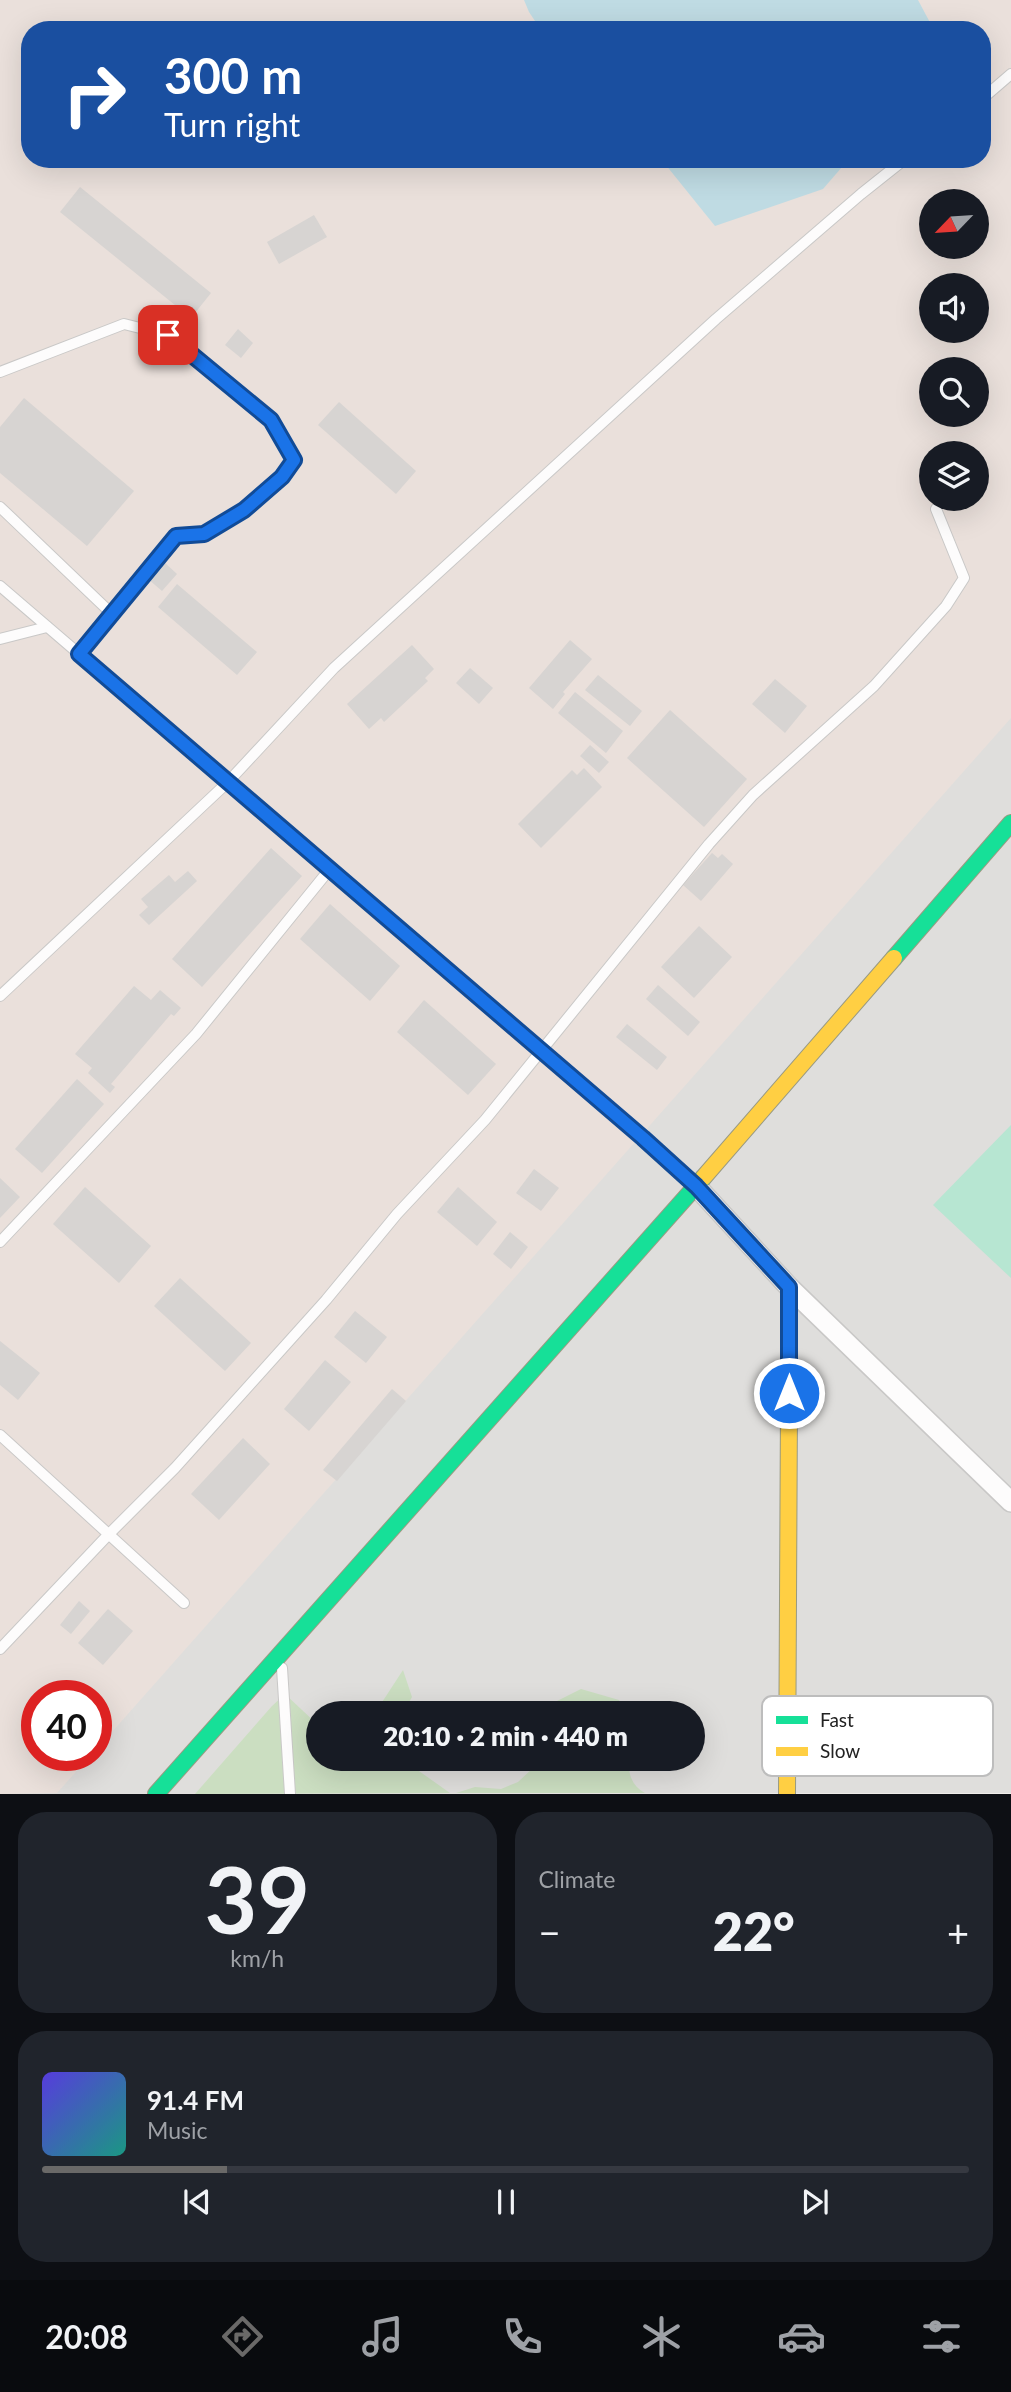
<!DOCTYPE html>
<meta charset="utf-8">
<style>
:root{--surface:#171b24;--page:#20242c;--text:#f1f3f6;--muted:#9ea1a6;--line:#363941;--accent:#6a6968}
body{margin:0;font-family:Lato,sans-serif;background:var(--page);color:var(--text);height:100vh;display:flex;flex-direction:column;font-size:26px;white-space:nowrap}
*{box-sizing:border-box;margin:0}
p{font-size:23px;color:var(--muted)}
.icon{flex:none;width:38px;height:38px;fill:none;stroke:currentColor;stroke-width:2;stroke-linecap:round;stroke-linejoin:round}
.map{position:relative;height:1794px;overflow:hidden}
.details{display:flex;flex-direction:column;gap:18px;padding:18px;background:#0d0f14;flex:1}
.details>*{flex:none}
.hud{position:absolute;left:21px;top:21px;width:970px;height:147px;border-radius:28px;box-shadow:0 7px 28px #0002;background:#1a4fa0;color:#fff;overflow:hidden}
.needle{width:46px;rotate:245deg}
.controls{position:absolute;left:919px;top:189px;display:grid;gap:14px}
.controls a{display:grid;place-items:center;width:70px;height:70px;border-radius:50%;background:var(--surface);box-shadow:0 7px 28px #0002;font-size:35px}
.speed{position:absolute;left:21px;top:1680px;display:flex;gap:14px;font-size:35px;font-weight:700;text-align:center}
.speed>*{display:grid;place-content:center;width:91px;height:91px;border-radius:50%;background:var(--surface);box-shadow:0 7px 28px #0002;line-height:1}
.speed .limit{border:10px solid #d22;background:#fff;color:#111}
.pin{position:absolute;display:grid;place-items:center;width:60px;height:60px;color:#fff;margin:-30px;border-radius:14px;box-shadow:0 4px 10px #0006}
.me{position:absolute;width:77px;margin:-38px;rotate:0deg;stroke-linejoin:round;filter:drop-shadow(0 0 5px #0008)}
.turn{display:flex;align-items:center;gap:24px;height:147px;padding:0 28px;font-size:32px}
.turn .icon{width:91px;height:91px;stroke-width:2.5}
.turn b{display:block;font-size:49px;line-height:60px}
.big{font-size:52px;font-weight:800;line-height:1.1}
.details .tile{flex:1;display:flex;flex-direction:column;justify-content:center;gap:10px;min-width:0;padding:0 24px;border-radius:28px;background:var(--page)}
.details .dial{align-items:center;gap:0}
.dial b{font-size:91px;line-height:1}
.song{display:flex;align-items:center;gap:21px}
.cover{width:84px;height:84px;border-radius:10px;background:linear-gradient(135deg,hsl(250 70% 55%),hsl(170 70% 35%))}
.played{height:7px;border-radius:4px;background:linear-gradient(90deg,var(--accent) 20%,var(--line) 20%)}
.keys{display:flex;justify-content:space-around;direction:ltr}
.heat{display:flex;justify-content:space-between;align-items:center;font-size:38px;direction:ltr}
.details .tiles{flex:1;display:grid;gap:18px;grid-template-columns:1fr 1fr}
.tile:last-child{grid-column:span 2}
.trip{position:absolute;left:306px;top:1701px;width:399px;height:70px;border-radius:35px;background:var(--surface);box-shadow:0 7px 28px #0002;font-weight:800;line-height:70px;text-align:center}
.tab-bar{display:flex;height:112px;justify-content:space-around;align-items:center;background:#090b0e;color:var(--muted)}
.tab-bar .icon{width:49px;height:49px}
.tab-bar .current{color:var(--accent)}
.tab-bar b{font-size:32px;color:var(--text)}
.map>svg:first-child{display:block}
.residential{fill:#dfdedc;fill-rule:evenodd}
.military{fill:#eae0db;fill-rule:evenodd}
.forest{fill:#cbdec1}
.pitch{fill:#b7e6d2}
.water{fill:#bfdbe3}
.building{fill:#d7d4d2}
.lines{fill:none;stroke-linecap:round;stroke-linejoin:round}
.lane-casing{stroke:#c9c8c7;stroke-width:12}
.street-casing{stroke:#c9c8c7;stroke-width:22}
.fast-casing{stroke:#999a82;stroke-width:18}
.slow-casing{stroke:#999a82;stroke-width:18}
.lane{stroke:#fdfcfc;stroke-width:10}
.street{stroke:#fdfcfc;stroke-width:19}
.fast{stroke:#16e098;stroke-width:16}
.slow{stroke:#ffcf43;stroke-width:16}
.route-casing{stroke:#114b97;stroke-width:18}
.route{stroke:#1a73e8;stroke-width:12}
.key{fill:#fff;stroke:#bdbdbd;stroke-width:2}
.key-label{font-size:19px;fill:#222}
</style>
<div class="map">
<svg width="1011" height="1794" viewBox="0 0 1011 1794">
<rect width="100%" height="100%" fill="#f0eeeb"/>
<path class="residential" d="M0,0H1011V1793L0,1794ZM30,30H982V159H30ZM931,201H976V247H931ZM931,285H976V331H931ZM931,369H976V415H931ZM931,453H976V499H931ZM37,1696H96V1755H37ZM318,1713H693V1759H318Z"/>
<path class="military" d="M0,0H1011V718L96,1750V1696H37V1755H91L57,1793L0,1794ZM30,30H982V159H30ZM931,201H976V247H931ZM931,285H976V331H931ZM931,369H976V415H931ZM931,453H976V499H931Z"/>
<g class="forest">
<polygon points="403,1670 412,1697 403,1713 375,1713"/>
<polygon points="581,1689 619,1700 626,1713 556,1713 555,1702"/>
<polygon points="285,1694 318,1725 318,1759 402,1759 450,1793 195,1794 272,1706"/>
<path d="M535,1759H630C627,1773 632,1786 645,1793H456L475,1787L501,1789L518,1782L534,1767Z"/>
</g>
<polygon class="pitch" points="1011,1125 1011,1278 933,1205"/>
<g class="water">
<polygon points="524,0 918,0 934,30 541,30 529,12"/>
<polygon points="661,159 849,159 823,189 715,226"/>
</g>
<g class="building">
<polygon points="80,187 211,293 191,318 60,212"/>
<polygon points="314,215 327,237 279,264 267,242"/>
<polygon points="238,329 253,343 241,358 225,345"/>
<polygon points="24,398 134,491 87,546 0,473 0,427"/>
<polygon points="339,402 416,471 396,494 318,425"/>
<polygon points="163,561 177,574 162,591 148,579"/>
<polygon points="177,584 257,652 237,675 158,607"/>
<polygon points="570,640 592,659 563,692 565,694 553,709 529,688"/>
<polygon points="412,645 434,669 425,678 428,681 384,722 381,718 369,729 347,704"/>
<polygon points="470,668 493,688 479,704 456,683"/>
<polygon points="598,675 642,711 630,726 585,690"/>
<polygon points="775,679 807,706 785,733 752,704"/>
<polygon points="575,692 623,731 606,753 558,713"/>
<polygon points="670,710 747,779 704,827 627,758"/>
<polygon points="590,745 609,762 599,773 580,756"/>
<polygon points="584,768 602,787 541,848 518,824 572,770 577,775"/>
<polygon points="271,848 302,876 202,987 172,959"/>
<polygon points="712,853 718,858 722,854 733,864 701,901 683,885"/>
<polygon points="188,871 197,881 149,925 139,915 148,907 141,899 169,875 175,882"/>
<polygon points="330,904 400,966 370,1001 300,939"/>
<polygon points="699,926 732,957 694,998 661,967"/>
<polygon points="658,985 700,1022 688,1036 646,999"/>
<polygon points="134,986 151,1000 160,990 181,1008 174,1016 171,1014 111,1084 115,1087 110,1093 88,1073 92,1068 75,1054"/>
<polygon points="424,1000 496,1064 468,1095 397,1032"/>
<polygon points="627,1024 667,1057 657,1070 616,1037"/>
<polygon points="77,1079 104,1104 42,1173 15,1149"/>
<polygon points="534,1169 559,1188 541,1211 516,1193"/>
<polygon points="0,1178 20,1197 0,1218"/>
<polygon points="85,1187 151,1246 119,1283 53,1224"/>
<polygon points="458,1187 497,1222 477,1246 437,1212"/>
<polygon points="510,1232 528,1247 511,1269 493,1254"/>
<polygon points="180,1278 251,1343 225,1371 154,1306"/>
<polygon points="355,1311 387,1337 366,1363 334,1337"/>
<polygon points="0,1341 40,1373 18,1400 0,1385"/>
<polygon points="325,1360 351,1382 309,1431 284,1409"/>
<polygon points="392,1389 406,1401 337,1481 323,1470"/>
<polygon points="243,1438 270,1464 219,1520 191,1494"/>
<polygon points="79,1601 90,1611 71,1634 60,1625"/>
<polygon points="108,1609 133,1631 103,1665 78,1643"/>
</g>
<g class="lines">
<defs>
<g id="lane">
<polyline points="982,99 1011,74"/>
<polyline points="0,372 124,324 168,335 271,420 294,460 282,477 244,510 204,534 176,536 79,654"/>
<polyline points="0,507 112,614"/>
<polyline points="0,586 643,1138 691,1181"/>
<polyline points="0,639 47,627"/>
<polyline points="0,996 228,782 334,668 716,319 861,194 905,159"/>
<polyline points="0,1242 196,1034 329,870"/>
<polyline points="0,1435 184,1603"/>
<polyline points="0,1649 108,1535 175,1468 326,1300 397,1214 485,1120 709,844 753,795 874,686 946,606 964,578 936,509"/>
<polyline points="282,1668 290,1794"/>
</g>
<polyline id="street" points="696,1186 789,1287 1011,1502"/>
<g id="fast">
<polyline points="894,958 1011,823"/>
<polyline points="789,1405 789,1287"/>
<polyline points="156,1794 703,1178"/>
</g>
<g id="slow">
<polyline points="703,1178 894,958"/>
<polyline points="787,1794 789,1405"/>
</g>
</defs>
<use href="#lane" class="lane-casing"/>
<use href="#street" class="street-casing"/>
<use href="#fast" class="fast-casing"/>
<use href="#slow" class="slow-casing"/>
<use href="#lane" class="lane"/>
<use href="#street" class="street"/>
<use href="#fast" class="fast"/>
<use href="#slow" class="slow"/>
</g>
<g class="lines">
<defs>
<polyline id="route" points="168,335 271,420 294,460 282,477 244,510 204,534 176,536 79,654 643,1138 696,1186 789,1287 789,1393"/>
</defs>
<use href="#route" class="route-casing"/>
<use href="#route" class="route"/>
</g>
<rect x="762" y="1696" width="231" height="80" rx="10" class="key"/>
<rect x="776" y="1716" width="32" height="8" fill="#16e098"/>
<rect x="776" y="1747" width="32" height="9" fill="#ffcf43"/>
<g class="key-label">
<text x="820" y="1727">Fast</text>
<text x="820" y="1758">Slow</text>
</g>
</svg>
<div class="controls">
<a><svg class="needle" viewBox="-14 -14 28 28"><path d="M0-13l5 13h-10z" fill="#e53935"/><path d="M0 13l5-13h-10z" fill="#9ea1a6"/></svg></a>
<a><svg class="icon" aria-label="sound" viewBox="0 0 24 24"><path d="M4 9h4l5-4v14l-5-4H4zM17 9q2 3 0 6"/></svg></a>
<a><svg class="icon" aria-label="search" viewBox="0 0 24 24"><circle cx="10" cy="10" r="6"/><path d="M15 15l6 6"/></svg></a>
<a><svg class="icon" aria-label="layers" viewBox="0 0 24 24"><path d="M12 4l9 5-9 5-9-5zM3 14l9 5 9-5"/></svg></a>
</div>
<div class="speed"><div class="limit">40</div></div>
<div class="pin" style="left:168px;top:335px;background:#d93025"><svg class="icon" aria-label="arrive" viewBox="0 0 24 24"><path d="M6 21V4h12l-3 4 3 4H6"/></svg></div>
<svg class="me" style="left:789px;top:1393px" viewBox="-20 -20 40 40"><circle r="17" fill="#1a73e8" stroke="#fff" stroke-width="3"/><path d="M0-11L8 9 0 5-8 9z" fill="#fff"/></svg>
<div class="trip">20:10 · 2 min · 440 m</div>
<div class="hud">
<div class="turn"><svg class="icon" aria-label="right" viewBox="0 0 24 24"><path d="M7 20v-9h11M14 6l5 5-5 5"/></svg><div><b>300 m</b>Turn right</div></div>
</div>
</div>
<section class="details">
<div class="tiles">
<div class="tile dial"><b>39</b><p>km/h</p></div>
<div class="tile"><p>Climate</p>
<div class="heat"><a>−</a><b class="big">22°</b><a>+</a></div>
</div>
<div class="tile">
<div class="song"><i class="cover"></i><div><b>91.4 FM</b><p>Music</p></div></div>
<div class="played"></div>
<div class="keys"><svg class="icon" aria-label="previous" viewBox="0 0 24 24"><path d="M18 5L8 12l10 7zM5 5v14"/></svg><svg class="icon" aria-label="pause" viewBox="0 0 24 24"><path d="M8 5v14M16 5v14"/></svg><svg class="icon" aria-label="next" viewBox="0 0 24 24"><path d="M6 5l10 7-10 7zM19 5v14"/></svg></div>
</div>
</div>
</section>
<nav class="tab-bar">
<b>20:08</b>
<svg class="icon current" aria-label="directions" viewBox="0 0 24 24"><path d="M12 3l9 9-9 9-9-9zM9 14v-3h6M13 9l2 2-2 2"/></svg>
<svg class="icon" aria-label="music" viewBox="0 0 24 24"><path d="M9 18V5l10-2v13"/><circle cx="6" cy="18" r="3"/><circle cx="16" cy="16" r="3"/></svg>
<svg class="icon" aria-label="phone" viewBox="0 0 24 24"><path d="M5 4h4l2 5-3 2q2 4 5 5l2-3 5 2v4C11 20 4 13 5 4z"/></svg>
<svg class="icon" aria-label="climate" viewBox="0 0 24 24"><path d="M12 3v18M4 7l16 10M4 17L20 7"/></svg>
<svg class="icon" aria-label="car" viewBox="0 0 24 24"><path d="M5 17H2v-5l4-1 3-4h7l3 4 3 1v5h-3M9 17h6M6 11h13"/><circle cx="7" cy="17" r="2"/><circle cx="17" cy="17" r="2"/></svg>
<svg class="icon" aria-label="filters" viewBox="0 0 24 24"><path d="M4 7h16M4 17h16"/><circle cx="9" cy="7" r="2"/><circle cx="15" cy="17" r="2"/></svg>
</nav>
